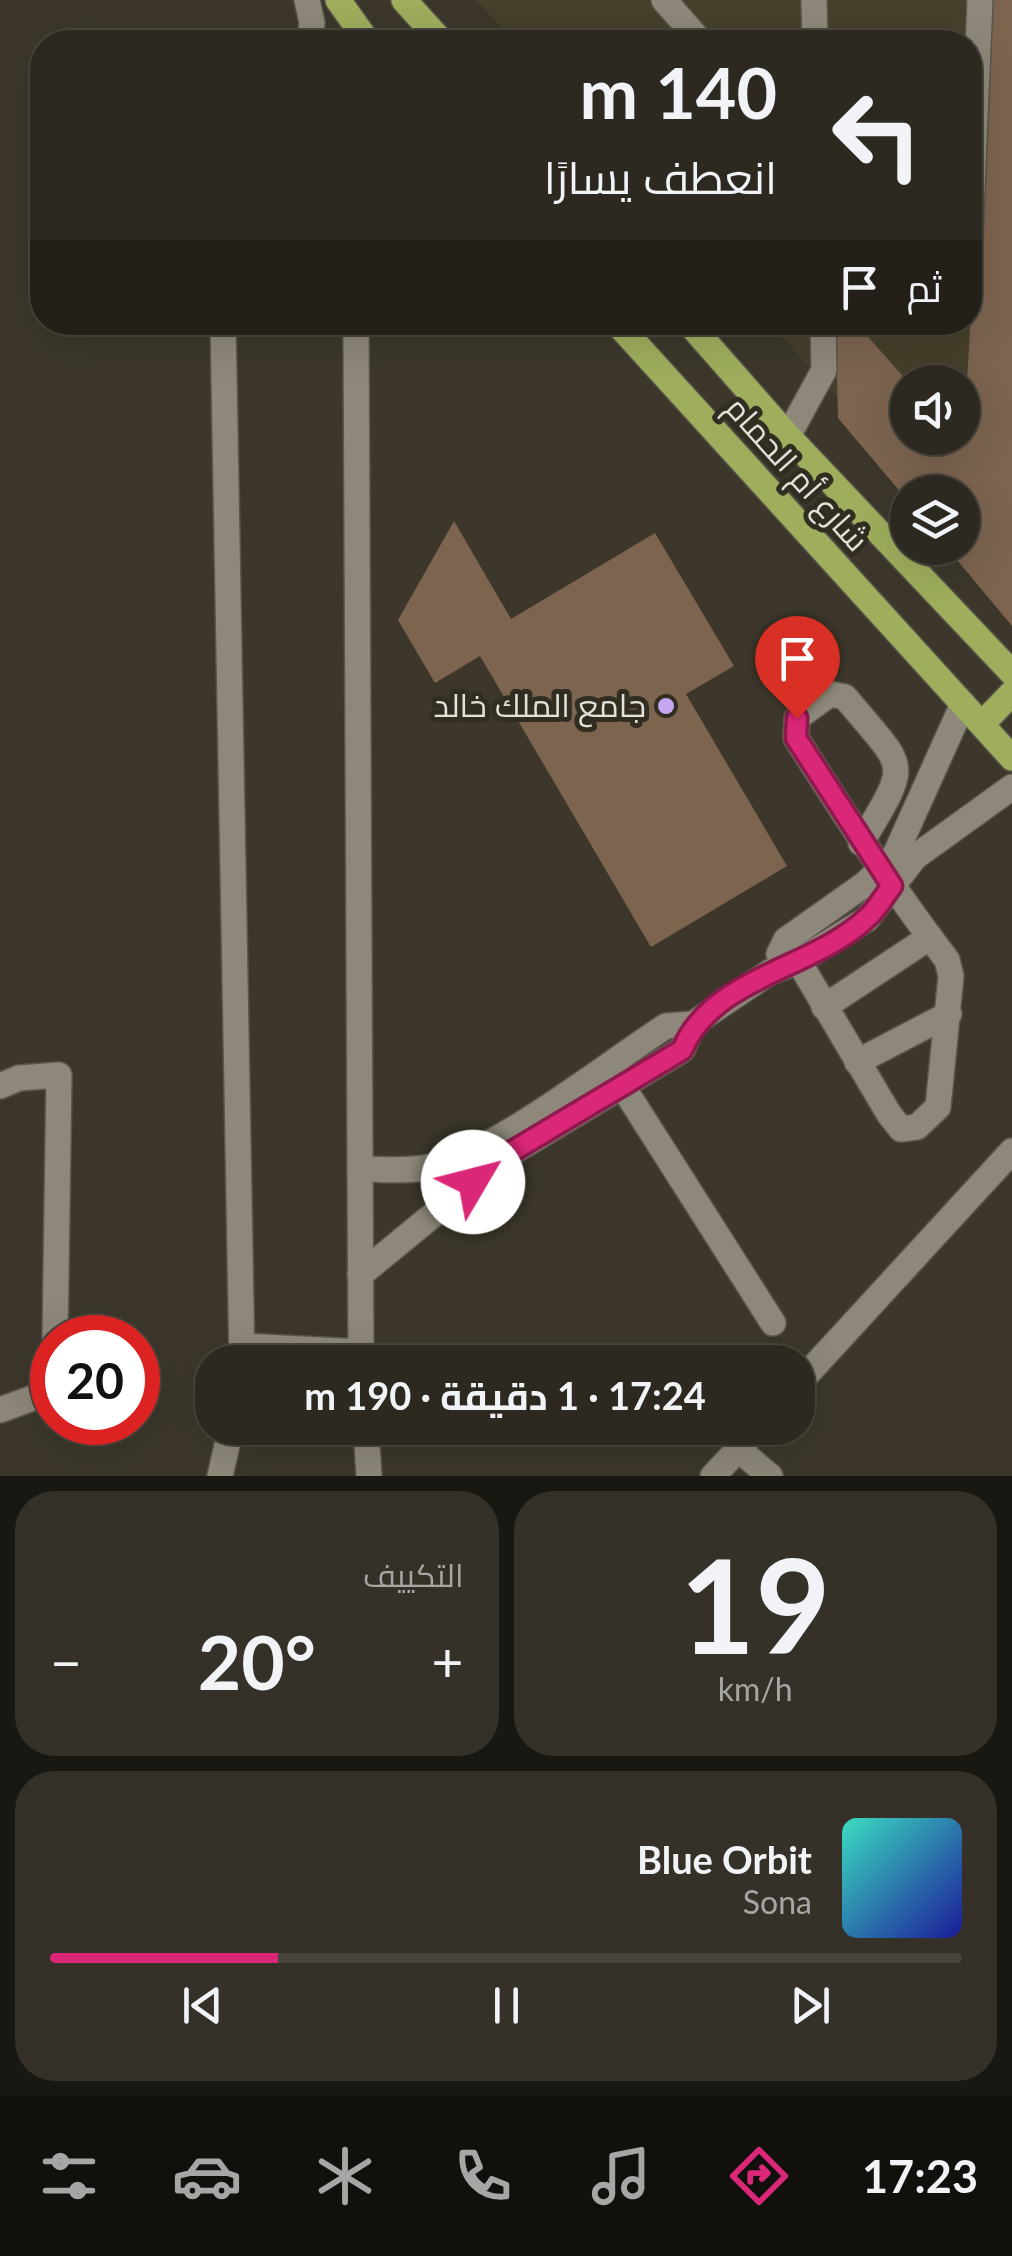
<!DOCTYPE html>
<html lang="ar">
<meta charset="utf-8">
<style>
:root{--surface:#2d2920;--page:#353129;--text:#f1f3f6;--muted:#a7a6a5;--line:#48453e;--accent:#db2777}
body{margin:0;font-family:Lato,Cairo,sans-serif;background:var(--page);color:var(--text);direction:rtl;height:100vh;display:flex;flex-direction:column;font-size:38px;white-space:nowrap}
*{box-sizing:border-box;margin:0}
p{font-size:32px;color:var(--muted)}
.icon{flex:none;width:55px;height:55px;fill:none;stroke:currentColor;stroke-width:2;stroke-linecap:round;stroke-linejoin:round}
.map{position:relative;height:1476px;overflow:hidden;direction:ltr}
.sheet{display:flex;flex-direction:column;gap:15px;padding:15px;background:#191712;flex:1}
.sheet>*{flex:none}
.top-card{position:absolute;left:30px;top:30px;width:952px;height:305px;border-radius:40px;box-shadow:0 10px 40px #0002,0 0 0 2px var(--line);direction:rtl;background:#2d2920;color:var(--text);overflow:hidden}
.fabs{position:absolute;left:890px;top:365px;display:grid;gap:20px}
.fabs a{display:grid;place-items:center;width:90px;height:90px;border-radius:50%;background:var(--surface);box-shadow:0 10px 40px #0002,0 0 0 2px var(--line);font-size:50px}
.speed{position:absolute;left:30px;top:1315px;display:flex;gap:20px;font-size:50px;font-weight:700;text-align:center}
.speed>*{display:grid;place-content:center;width:130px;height:130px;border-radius:50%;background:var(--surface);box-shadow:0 10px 40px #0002,0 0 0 2px var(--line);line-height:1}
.speed .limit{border:15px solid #d22;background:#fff;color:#111}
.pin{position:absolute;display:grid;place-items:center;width:85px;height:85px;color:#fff;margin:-102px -42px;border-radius:50% 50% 50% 0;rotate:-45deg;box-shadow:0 0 10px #0007}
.pin .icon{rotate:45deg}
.me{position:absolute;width:110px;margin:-55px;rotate:53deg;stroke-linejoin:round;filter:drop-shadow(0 0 8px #0008)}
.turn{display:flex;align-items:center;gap:35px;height:210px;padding:0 40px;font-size:45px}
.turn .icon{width:130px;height:130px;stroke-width:2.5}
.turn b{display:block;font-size:70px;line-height:85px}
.then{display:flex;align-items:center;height:95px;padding:0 40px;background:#0003;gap:20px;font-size:38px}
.big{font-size:75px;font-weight:700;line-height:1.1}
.sheet .tile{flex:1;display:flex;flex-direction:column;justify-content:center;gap:15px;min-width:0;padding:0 35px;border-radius:40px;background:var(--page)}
.sheet .dial{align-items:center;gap:0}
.dial b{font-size:130px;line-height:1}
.song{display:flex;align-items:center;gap:30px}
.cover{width:120px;height:120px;border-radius:15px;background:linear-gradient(135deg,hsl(170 70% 55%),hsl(240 70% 35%))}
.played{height:10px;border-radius:5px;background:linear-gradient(90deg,var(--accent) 25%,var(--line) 25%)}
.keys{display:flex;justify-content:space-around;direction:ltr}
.heat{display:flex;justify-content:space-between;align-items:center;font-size:55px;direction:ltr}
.sheet .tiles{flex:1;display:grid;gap:15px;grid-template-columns:1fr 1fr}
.tile:last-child{grid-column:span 2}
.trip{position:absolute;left:195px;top:1345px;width:620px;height:100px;border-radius:40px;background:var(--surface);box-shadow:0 10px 40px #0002,0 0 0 2px var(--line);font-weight:700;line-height:100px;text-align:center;direction:rtl}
.tab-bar{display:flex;height:160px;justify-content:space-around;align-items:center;background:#12100d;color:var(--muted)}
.tab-bar .icon{width:70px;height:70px}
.tab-bar .selected{color:var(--accent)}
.tab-bar b{font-size:45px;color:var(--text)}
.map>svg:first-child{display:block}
.built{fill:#453f2b;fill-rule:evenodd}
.building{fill:#7c644f}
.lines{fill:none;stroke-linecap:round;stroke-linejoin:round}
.minor-casing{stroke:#59554a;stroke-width:28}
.major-casing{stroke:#59554a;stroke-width:28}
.minor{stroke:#8d8879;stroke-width:25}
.major{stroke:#9eae5d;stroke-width:25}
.route-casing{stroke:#8e194d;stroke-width:25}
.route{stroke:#db2777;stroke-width:18}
.poi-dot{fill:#c5a6f0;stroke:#312d21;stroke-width:4}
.labels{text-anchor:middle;stroke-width:10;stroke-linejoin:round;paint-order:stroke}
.street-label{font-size:32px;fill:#e3e1d9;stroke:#312d21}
.poi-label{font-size:32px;fill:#e3e1d9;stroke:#312d21;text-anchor:end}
</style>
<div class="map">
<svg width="1012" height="1476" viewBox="0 0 1012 1476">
<rect width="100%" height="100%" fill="#3c372a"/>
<path class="built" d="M476,0H1012L962,492H924L769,323L970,322V42H514ZM908,382H962V438H908Z"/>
<g class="building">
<polygon points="990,0 1012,0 1012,626 947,548 962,548 962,492 908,492 908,501 838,418 836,336 848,322 855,322 908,382 908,438 956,438 963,446"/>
<polygon points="454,521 511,619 655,533 734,666 686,694 787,866 651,947 480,656 435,683 398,620"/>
</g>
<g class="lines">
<defs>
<g id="minor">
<polyline points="307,0 312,23 309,42"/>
<polyline points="664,0 701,42"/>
<polyline points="814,0 815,42"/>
<polyline points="970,237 980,0"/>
<polyline points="223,322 242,1362"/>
<polyline points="356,322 361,1362"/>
<polyline points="788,436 824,370 823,322"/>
<path d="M786,940L889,1114L901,1129L917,1127L938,1107L951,976L947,960C892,888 844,814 796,738L797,718L830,694L845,697C907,772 912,758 861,843"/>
<polyline points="779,954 786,940 865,884 895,855 963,704"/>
<polyline points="824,1007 930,937"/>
<polyline points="857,1062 949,1014"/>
<polyline points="616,1076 773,1323"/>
<polyline points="0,1086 19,1078 59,1075 55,1338"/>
<path d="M360,1169C383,1169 407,1172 429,1167C493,1155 607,1064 666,1026L693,1024L770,972L797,962L867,919L915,857L1012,787"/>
<polyline points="360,1275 501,1159 682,1050 693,1024"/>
<polyline points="245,1346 361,1352"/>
<polyline points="798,1384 1012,1151"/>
<polyline points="0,1410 52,1391"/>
<polyline points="366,1428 369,1476"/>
<polyline points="738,1449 770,1476"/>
<polyline points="220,1476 231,1428"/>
<polyline points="713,1476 758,1428"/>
</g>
<g id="major">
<polyline points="338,0 368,42"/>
<polyline points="404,0 442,42"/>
<polyline points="616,322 1012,758"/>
<polyline points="688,322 788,436 1012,673"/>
<polyline points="982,724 1012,693"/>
</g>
</defs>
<use href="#minor" class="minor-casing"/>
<use href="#major" class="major-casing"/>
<use href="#minor" class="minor"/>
<use href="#major" class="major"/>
</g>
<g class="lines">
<defs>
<path id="route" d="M473,1182L501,1158L682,1050C713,976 814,969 868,917C877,909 884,896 892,886L796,738L797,718"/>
</defs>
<use href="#route" class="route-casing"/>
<use href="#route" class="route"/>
</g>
<circle class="poi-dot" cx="666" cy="706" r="10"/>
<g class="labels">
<g class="street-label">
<text transform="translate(797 474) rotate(48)" y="11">شارع أم الحمام</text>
</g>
<g class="poi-label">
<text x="646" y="717">جامع الملك خالد</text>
</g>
</g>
</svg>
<div class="fabs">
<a><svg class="icon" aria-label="sound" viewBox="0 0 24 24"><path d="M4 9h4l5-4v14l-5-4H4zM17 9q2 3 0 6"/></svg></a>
<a><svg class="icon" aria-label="layers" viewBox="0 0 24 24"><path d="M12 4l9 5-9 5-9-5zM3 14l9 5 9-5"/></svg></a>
</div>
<div class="speed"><div class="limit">20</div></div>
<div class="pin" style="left:797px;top:718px;background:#d93025"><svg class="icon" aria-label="arrive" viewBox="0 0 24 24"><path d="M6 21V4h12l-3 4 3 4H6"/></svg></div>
<svg class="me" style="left:473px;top:1182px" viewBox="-20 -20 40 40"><circle r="19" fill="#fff"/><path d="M0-13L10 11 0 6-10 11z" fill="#db2777"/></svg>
<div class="trip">17:24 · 1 دقيقة · 190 m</div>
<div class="top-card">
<div class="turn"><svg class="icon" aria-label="left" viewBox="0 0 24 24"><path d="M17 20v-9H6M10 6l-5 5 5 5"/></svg><div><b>140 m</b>انعطف يسارًا</div></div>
<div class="then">ثم<svg class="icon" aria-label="arrive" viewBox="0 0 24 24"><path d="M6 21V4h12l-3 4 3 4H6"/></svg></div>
</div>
</div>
<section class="sheet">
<div class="tiles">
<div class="tile dial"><b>19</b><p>km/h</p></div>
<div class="tile"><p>التكييف</p>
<div class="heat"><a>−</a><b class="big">20°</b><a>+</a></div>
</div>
<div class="tile">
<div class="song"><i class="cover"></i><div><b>Blue Orbit</b><p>Sona</p></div></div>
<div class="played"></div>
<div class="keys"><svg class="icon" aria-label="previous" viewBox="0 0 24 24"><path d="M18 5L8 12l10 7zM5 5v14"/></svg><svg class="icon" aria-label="pause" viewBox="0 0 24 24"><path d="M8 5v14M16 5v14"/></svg><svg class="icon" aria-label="next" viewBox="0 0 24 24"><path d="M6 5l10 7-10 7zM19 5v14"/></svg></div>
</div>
</div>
</section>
<nav class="tab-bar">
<b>17:23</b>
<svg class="icon selected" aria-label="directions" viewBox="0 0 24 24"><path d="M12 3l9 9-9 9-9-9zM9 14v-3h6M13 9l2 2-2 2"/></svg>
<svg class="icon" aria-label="music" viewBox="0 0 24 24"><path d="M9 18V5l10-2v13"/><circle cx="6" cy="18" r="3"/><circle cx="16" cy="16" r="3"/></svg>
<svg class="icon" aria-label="phone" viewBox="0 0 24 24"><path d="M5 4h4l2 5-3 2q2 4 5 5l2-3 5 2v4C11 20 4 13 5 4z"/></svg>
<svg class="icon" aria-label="climate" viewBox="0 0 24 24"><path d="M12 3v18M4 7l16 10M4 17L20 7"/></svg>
<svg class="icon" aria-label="car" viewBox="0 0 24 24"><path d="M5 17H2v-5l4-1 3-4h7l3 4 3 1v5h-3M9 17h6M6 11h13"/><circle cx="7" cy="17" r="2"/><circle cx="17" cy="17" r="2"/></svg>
<svg class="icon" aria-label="filters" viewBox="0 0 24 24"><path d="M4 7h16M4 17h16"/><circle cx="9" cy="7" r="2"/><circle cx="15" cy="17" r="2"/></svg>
</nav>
